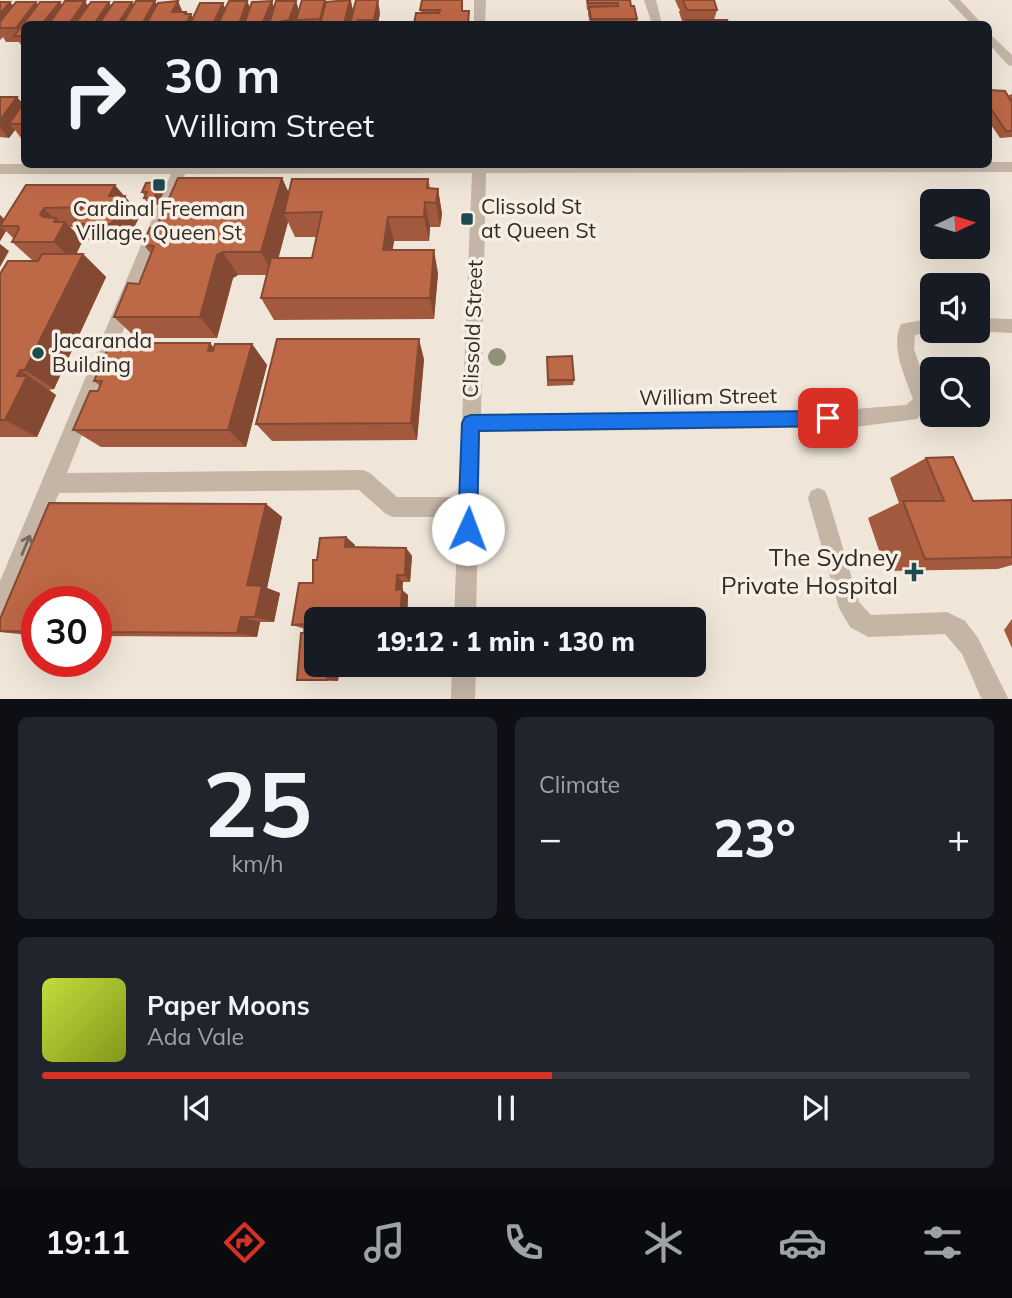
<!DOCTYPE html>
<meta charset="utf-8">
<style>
:root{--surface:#171b24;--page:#20242c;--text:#f1f3f6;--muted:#9ea1a6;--line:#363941;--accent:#d93025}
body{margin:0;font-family:Mulish,sans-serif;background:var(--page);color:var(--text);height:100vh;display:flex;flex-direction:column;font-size:26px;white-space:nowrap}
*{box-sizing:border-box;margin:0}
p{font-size:23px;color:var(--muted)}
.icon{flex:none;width:38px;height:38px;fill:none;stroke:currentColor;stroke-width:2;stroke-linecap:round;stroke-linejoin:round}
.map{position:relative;height:699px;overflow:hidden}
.panel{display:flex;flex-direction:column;gap:18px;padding:18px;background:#0d0f14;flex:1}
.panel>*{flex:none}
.guide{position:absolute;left:21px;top:21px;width:971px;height:147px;border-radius:10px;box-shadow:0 7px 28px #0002;background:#171b24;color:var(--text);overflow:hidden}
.needle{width:46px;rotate:86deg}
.controls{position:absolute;left:920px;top:189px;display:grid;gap:14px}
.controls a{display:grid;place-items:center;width:70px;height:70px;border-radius:10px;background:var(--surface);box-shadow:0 7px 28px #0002;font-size:35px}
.speed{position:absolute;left:21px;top:586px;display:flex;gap:14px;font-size:35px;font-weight:700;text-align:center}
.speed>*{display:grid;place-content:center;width:91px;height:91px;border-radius:50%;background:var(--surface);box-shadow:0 7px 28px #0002;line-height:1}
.speed .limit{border:10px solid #d22;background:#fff;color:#111}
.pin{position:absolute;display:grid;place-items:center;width:60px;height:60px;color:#fff;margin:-30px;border-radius:14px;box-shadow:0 4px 10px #0006}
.me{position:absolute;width:77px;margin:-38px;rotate:2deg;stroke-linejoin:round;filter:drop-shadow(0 0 5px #0008)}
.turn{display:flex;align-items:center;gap:24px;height:147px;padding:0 28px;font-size:32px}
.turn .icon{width:91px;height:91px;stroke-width:2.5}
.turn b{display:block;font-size:49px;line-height:60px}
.big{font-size:52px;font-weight:800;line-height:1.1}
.panel .card{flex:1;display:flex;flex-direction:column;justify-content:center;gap:10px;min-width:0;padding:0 24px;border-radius:10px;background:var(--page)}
.panel .dial{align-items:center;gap:0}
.dial b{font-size:91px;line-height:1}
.song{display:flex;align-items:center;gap:21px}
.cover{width:84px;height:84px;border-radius:10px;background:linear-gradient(135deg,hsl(70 70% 55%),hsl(70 70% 35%))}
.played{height:7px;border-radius:4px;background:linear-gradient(90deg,var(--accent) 55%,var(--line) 55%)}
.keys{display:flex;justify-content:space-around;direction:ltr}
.heat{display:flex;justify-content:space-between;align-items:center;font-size:38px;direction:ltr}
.panel .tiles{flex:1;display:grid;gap:18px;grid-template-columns:1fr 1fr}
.card:last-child{grid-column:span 2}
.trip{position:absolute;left:304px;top:607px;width:402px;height:70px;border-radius:10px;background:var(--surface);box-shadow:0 7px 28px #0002;font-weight:800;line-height:70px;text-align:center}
.menu{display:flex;height:112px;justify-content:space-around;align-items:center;background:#090b0e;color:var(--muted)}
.menu .icon{width:49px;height:49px}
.menu .selected{color:var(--accent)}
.menu b{font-size:32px;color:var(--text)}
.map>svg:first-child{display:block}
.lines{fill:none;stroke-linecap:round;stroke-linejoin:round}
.minor{fill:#c5b5a5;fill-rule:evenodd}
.tree{fill:#8f9279}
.wall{fill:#a3593d;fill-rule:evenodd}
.shaded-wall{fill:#844932}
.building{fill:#bd6847;stroke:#844932;stroke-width:2}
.oneway{stroke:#74695f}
.route{fill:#1a73e8;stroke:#114b97;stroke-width:2}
.poi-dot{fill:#1e4b50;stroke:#f7efe3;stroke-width:2.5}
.labels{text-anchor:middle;stroke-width:7;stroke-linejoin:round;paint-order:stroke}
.poi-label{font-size:21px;fill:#322a26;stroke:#f7efe3;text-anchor:start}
.street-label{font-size:21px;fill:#322a26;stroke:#f7efe3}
.near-poi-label{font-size:24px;fill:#322a26;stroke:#f7efe3;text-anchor:end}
</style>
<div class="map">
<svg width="1012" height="700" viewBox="0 0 1012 700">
<rect width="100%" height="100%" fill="#efe5d8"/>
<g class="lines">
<g class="minor">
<polygon points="474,0 486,0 485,24 474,24"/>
<polygon points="644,0 656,0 662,24 652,24"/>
<polygon points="948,0 960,0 982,24 971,24"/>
<polygon points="989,33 1012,55 1012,66 1008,65 989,44"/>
<path d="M989,162H1012V172L486,173L481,414L855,409L906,405L913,399C905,376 890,348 901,324L933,318V331H937L915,335L914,349L932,402L917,419L855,427L480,432L476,620H454L458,517H393L386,514L359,490L59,493L8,615L0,618V581L171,174H0V164H989ZM472,173L459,497H397L370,473L363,470L67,473L185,174Z"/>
<polygon points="978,318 1012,319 1012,333 974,331 978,331"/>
<polygon points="818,488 825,491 828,498 859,602 871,615 947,612 965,621 978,638 1009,700 982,700 962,654 945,634 868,637 850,627 839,608 808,498 811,491"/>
<polygon points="452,665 476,665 475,700 451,700"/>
</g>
</g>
<circle class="tree" cx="497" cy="357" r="9"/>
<g class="wall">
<polygon points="351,0 353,11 380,13 378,24 298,24 297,23 297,24 24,24 24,49 19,42 6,42 3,37 0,40 0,2 10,2 13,6 38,5 60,2 62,6 85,1 88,6 111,5 132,2 134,6 157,5 183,12 193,18 247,1 250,8 272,1 274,8 296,1 299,11 326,2"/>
<polygon points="422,0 463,0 463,11 421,13"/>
<polygon points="586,0 630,0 631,6 637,19 637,23 639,24 590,24 588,14 588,10 587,10"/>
<polygon points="675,0 714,0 717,10 714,20 729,24 683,24 679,12 680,9 679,9"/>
<polygon points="989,90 1007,96 1012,94 1012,137 1000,138 989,122"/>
<polygon points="0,97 17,97 23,104 24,102 24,138 21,138 15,130 9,138 0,137"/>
<path d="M282,178L289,193L428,179L430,188L438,189L442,214L440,227H430L429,241H394L392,250L438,273L434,319L274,320L261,298L267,275H238L233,278L217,338H136L114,317L139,284L151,254L143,244L156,228ZM288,222L295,237H317L312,258H278Z"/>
<polygon points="160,182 165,189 158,205 149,205 144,198 145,196 142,192"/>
<polygon points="26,185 125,196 140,215 127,243 91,243 76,227 70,227 83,240 76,254 83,254 106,277 54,389 49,390 56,395 37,437 0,437 0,274 38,260 32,260 12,242 14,239 6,231 0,241 0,215 4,219"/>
<polygon points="252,344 267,365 246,447 101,447 73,430 100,386 94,381 214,348"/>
<polygon points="547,357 574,380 573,385 547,386"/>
<polygon points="424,359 417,440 272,441 256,424"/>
<polygon points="926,458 973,501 1012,500 1012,565 998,569 886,571 868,518 899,503 890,478"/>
<polygon points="49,503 266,504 282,517 267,588 280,593 274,622 260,622 257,637 96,636 96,602 37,602 37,636 0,632 0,619"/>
<polygon points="346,537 355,545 354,547 406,548 412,556 410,582 403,582 402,590 408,595 407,620 317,620 317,665 340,665 338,681 297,680 305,629 292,625 313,583 317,560"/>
<polygon points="1012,619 1012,648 1004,630"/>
<polygon points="404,665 403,667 396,668 396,671 362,673 353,671"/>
</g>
<g class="shaded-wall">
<polygon points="350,0 354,14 351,24 344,24"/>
<polygon points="378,0 380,13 378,24 375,24 374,20"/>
<polygon points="85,1 93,15 87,24 69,24"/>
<polygon points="155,1 162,15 157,24 142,24"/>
<polygon points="178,1 184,15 172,12"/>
<polygon points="247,1 253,15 250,24 239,24"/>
<polygon points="272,1 276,15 296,1 300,15 296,20 297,24 262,24"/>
<polygon points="10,2 21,16 0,28 0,14"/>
<polygon points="36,2 45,16 22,36 16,28"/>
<polygon points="60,2 69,16 63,24 64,24 42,24"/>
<polygon points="109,2 117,16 112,24 94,24"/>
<polygon points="132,2 139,16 134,24 118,24"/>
<polygon points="223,3 229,17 226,24 213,24"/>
<polygon points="186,12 189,18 191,14 196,24 186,24"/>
<polygon points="17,97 24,106 9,124 15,130 9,138 0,128 0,120"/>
<polygon points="282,178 293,203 284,213 288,222 274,275 261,252"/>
<polygon points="160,182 165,189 158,205 154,198"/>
<polygon points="115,185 140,215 127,243 111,224 109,196"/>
<polygon points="438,189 442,214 440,227 436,203"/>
<polygon points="425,202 430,227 429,241 424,217"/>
<polygon points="44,208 55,220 56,218 63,225 65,222 83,240 73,261 54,242 40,214"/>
<polygon points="0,215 10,225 0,226"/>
<polygon points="388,217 394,241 389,274 383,250"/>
<polygon points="0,226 6,231 0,241"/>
<polygon points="0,244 9,251 0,267"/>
<polygon points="434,250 438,273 434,319 430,298"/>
<polygon points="223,252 238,275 233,278 217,338 200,317 217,255"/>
<polygon points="83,254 106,277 54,389 25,370"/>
<polygon points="419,339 424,359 417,440 411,423"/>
<polygon points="210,343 227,363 208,351"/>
<polygon points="252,344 267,365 246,447 228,430"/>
<polygon points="20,370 56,395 37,437 5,420 17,376"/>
<polygon points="266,504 282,517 267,588 280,593 274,622 255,617 247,585"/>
<polygon points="346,537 355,545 353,555 345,547"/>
<polygon points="406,548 412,556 410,582 405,575"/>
<polygon points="397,575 403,582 402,590 408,595 407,620 400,620 396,590"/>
<polygon points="241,617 260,622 257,637 237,633"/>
<polygon points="329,665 340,665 338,681 327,680"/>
<polygon points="389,667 396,668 396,671 389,670"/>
</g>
<g class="building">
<polygon points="302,0 325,0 320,19 296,20"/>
<polygon points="350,0 344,24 320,24 326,2"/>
<polygon points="356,0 378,0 374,20 358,20 357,24 350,24"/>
<polygon points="422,0 462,0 462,11 469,11 468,24 414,24 416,13 439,13 440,10 420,10"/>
<polygon points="588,0 630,0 631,6 634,6 637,19 591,19 589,7 618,6 618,3 588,3"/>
<polygon points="683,0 714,0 717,10 687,10"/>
<polygon points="65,1 85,1 69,24 49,24"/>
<polygon points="136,1 155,1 142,24 122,24"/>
<polygon points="178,1 172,12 186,12 185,14 191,14 186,24 146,24 158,3"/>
<polygon points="229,1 247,1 239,24 218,24"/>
<polygon points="272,1 262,24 244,24 252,2"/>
<polygon points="276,1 296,1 289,20 269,24"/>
<polygon points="0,2 10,2 0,14"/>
<polygon points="16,2 36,2 16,28 0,28 0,22"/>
<polygon points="40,2 60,2 42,24 24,24 24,36 14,36"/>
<polygon points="91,2 109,2 94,24 75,24"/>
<polygon points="114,2 132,2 118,24 99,24"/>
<polygon points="200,3 223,3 213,24 190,24"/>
<polygon points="686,20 727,20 729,24 687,24"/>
<rect x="602" y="23" width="37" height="1"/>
<polygon points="989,90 1005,91 1012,103 1012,131 1006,131 989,106"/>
<polygon points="0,97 17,97 0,120"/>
<polygon points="24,102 24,124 9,124"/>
<polygon points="178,178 282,178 261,252 223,252 217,255 200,317 114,317 128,283 139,284 154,246 143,244 150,228 156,228"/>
<polygon points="292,179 428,179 427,188 438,189 436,203 425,202 424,217 388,217 383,250 434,250 430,298 261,298 271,258 312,258 322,212 284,213"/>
<polygon points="160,182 154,198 144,198 147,192 142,192 146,183"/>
<polygon points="26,185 115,185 109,196 125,196 111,224 73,224 79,214 84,214 87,207 44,208 40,214 43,217 56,218 54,222 65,222 54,242 12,242 19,229 18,226 0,226"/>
<polygon points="42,254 83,254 25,370 20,370 17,376 27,376 5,420 0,420 0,274 8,261 38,261"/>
<polygon points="277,339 419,339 411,423 256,424"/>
<polygon points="110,343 210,343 208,351 213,351 215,344 252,344 228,430 73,430 90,391 98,391 102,381 94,381"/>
<polygon points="572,356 574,380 548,380 547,357"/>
<polygon points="953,457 973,501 1012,500 1012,557 925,559 903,501 944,501 926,458"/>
<polygon points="49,503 266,504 247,585 262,586 255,617 241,617 237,633 96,632 96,602 37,602 37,632 0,631 0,619"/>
<polygon points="346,537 345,547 406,548 405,575 397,575 396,590 402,589 400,620 317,620 317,665 329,665 327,680 297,680 301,633 304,633 305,624 292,625 299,583 313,583 313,560 317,560 320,538"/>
<polygon points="354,665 397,665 397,666 389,667 389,670 353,671"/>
</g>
<defs><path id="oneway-shaft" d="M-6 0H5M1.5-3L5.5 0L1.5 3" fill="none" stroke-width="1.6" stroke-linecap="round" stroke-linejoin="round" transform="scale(1.75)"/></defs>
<use class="oneway" href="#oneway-shaft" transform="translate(26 545) rotate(-67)"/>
<polygon class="route" points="828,411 834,413 837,418 834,424 828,426 479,431 477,529 474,536 468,539 461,536 458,529 462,423 465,417 471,415"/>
<g class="poi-dot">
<rect x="152" y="178" width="14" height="14" rx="3.5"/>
<rect x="460" y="212" width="14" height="14" rx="3.5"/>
<circle cx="38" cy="353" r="7"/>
<path d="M910.5 561.5h7v7h7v7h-7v7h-7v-7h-7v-7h7z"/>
</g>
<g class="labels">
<g class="poi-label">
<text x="481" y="214">Clissold St<tspan x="481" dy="24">at Queen St</tspan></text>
<text x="159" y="216" text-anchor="middle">Cardinal Freeman<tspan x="159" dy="24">Village, Queen St</tspan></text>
<text x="52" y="348">Jacaranda<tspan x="52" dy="24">Building</tspan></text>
</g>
<g class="street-label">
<text transform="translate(473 329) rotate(-88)" y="7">Clissold Street</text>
<text transform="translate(708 397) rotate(-1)" y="7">William Street</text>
</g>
<g class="near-poi-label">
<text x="898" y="566">The Sydney<tspan x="898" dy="28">Private Hospital</tspan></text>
</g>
</g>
</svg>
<div class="controls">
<a><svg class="needle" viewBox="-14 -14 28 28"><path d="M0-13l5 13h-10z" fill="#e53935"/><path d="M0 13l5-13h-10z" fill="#9ea1a6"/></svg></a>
<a><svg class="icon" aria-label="sound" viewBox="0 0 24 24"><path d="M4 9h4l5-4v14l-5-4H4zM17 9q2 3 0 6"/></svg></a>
<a><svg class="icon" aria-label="search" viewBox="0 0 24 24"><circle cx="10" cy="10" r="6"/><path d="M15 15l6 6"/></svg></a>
</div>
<div class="speed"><div class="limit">30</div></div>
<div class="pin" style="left:828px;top:418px;background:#d93025"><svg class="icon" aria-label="arrive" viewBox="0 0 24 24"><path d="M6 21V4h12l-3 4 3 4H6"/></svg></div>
<svg class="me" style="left:468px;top:529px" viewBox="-20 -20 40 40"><circle r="19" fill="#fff"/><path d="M0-13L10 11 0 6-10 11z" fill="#1a73e8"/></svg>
<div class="trip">19:12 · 1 min · 130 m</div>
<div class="guide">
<div class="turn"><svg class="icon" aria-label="right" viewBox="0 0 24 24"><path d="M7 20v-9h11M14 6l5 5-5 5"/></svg><div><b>30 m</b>William Street</div></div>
</div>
</div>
<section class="panel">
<div class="tiles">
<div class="card dial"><b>25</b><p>km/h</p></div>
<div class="card"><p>Climate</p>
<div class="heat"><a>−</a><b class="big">23°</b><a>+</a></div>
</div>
<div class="card">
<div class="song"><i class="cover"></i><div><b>Paper Moons</b><p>Ada Vale</p></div></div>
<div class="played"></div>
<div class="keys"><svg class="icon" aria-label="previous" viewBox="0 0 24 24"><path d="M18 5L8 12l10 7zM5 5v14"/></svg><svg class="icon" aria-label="pause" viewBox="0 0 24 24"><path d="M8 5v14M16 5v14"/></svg><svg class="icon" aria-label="next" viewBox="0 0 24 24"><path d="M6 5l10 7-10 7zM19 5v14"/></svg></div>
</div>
</div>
</section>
<nav class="menu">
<b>19:11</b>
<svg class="icon selected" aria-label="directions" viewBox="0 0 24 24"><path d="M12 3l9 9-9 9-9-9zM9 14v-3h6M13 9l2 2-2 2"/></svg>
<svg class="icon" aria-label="music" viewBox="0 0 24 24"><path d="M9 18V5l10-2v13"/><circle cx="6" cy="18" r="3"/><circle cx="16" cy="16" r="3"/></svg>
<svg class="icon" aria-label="phone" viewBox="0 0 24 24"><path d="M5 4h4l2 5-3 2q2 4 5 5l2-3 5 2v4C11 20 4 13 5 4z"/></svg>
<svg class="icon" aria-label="climate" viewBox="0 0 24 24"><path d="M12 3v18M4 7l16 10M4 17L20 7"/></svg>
<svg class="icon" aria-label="car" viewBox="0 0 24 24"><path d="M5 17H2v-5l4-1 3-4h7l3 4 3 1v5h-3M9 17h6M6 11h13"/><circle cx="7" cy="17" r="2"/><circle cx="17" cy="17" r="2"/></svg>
<svg class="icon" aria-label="filters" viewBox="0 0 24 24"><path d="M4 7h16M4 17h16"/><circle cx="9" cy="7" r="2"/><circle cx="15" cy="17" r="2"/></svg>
</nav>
